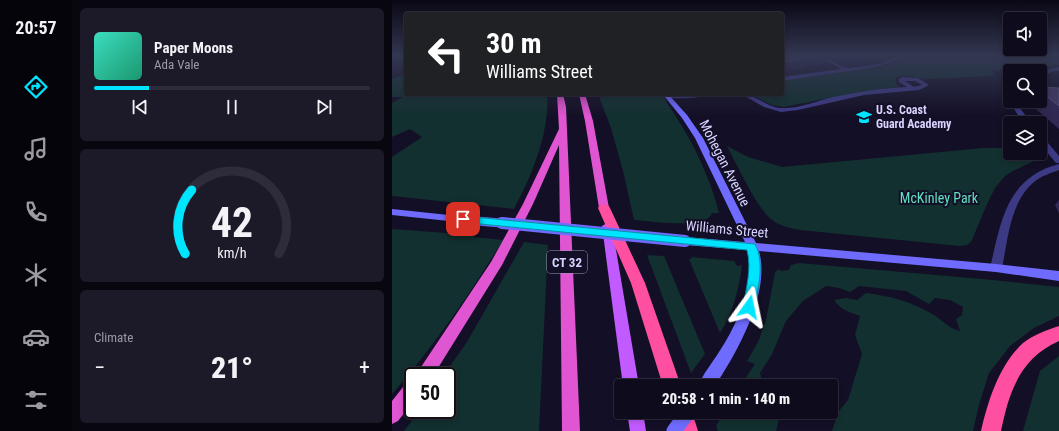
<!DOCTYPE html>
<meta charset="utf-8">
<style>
:root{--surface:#0e0b1c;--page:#1c1929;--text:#f1f3f6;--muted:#9b9ba3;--line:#2e2b3b;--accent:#00e5ff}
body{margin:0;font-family:"Roboto Condensed",sans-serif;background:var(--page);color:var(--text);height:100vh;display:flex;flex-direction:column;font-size:15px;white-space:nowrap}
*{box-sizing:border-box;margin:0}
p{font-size:13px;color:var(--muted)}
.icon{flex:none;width:22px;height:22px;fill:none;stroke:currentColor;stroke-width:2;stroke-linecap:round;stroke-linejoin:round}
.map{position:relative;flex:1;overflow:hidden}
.panel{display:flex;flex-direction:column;gap:8px;padding:8px;background:#08060f;width:320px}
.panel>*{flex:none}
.guide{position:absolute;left:12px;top:12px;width:380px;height:84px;border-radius:4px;box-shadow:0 2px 6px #0003,0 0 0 1px var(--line);background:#202124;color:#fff;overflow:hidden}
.fabs{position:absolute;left:611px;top:12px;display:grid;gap:8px}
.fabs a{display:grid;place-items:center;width:44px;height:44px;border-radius:4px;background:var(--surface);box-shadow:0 2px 6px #0003,0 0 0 1px var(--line);font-size:20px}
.speed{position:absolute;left:12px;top:367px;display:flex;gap:8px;font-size:20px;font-weight:700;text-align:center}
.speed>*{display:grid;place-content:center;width:52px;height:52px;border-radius:50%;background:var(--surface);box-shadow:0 2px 6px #0003,0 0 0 1px var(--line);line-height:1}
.speed .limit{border:2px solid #111;border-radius:6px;background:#fff;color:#111}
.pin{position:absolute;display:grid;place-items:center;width:34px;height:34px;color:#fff;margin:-17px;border-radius:8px;box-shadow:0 2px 6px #0006}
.me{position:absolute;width:44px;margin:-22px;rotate:12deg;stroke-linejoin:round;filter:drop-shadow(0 0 3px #0008)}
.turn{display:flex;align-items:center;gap:14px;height:84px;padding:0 16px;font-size:18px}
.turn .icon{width:52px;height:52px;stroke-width:2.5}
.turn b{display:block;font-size:28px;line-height:34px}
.big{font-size:30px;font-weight:800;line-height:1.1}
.panel .card{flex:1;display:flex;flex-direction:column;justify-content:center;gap:6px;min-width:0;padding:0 14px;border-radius:6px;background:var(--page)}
.panel .dial{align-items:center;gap:0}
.dial svg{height:104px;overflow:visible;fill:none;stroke:var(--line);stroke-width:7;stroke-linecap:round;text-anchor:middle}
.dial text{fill:var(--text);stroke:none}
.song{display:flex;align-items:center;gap:12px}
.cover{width:48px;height:48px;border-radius:6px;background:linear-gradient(135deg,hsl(170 70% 55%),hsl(160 70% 35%))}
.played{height:4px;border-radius:2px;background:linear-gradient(90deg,var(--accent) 20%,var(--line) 20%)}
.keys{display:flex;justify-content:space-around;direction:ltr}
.heat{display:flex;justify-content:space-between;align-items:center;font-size:22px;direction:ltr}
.trip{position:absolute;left:222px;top:379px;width:224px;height:40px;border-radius:4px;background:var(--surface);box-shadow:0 2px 6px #0003,0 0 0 1px var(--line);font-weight:800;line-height:40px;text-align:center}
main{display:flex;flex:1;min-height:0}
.tabs{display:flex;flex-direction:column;width:72px;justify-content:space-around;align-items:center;background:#06040b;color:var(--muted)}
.tabs .icon{width:28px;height:28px}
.tabs .current{color:var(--accent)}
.tabs b{font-size:18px;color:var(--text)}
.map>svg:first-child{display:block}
.green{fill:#12302f}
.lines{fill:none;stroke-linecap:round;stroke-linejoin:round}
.minor{fill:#3d3a85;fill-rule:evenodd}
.secondary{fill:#6f6bff;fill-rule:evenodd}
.primary{fill:#c25bff;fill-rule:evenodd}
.trunk{fill:#e055d1;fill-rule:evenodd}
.motorway{fill:#ff4fa3;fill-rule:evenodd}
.secondary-bridge-far2{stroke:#6f6bff;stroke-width:9}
.secondary-bridge-far1{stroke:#6f6bff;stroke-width:12}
.secondary-bridge{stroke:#6f6bff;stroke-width:15}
.wall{fill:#312854}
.shaded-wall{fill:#1d163a}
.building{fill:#433a66;stroke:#5a527e}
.route{fill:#00e5ff;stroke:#0095a6}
.labels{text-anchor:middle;stroke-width:4;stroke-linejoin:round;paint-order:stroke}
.far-poi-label{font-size:12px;font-weight:bold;fill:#d9d4ff;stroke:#130f26;text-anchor:start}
.shield{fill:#130f26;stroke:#9e99be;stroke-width:1}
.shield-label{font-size:13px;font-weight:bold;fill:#d9d4ff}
.street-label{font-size:14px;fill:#d9d4ff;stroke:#130f26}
.park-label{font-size:14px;fill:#5fe0c0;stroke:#130f26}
</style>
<main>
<nav class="tabs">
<b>20:57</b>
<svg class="icon current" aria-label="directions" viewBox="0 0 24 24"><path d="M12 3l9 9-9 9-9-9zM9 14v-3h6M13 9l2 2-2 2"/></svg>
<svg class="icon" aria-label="music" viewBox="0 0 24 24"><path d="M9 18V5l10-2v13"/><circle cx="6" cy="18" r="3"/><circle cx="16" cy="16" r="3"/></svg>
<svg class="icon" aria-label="phone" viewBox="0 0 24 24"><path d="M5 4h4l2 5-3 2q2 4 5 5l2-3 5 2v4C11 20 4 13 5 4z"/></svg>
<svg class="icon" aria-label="climate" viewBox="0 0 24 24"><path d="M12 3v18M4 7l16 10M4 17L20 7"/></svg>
<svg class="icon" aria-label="car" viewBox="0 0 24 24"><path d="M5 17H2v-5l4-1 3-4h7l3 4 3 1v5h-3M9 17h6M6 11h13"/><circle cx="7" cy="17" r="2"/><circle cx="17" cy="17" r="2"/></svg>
<svg class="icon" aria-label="filters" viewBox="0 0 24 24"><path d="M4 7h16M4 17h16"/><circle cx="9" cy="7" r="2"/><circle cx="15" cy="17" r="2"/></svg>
</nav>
<section class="panel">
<div class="card">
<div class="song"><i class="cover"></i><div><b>Paper Moons</b><p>Ada Vale</p></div></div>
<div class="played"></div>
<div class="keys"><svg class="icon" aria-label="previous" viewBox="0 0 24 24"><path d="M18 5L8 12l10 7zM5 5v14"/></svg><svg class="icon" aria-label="pause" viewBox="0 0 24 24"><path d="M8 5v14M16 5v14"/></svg><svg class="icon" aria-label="next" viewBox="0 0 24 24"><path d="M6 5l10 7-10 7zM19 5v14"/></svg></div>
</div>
<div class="card dial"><svg viewBox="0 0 100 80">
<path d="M14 69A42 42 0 1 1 86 69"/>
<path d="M14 69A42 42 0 0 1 19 20" stroke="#00e5ff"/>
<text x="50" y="56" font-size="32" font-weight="700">42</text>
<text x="50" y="72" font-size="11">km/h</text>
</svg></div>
<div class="card"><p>Climate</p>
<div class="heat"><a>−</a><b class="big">21°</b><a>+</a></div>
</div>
</section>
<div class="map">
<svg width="667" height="431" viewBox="0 0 667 431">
<rect width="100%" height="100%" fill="#130f26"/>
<g class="green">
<polygon points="512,56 667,56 667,65 650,67 638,71 599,70 603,76 532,79 519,76 508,76 503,79 505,85 508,86 505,87 463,93 392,107 380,105 358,94 390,94 390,81 488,67 501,62"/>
<path d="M14,74V94H155C158,132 140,175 122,209L0,196V157L30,137L18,129L0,137V103L11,97H0V79Z"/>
<path d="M206,94H271C274,98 273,101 276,105C278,108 281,111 283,115C302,144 319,180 327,213H320C319,215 318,217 316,218C306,228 256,221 242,220L231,171L219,128Z"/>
<path d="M335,146L356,157L390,167L591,148H618V153H644L646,158L642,161L621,171L613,176L603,188L596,202L579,242L575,245L568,246L408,230C398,228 387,226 379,219C365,208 344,163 335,146Z"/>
<path d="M0,229L82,235L81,237L111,240C78,294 42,346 0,394Z"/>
<polygon points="132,242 156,245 147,431 12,431 28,410 55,410 55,376 51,376 75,342"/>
<polygon points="255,255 272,256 313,354 299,373"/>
<path d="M299,257L342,261L345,266L350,265C347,289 341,313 328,333L297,259H300Z"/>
<path d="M407,263L601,280L667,287V316L642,328L618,346L597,373L587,405L581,431H440L446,412L456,400L470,354L463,335L468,316C457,312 449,310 442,300L454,298L465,300L474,293C499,296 520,302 542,315C551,321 558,329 568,331L564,319L570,315L571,307L558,300L543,298L537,304L514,291L467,286L458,292L447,288L434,286L411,301L394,321L380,354L368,373L372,386H348L363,364L355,361L366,342L374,320L383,272L387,269L389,271L397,270L399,265Z"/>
<polygon points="667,356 667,431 631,431 648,371"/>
<polygon points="332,412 389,412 384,431 326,431 324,426"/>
</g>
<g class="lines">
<g class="minor">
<path d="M427,56C438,56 445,67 456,68C465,68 488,64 497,60C502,58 503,56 508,56L501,62L485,67L390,81V77L449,69Z"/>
<polygon points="667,67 667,71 661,71 648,78 648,74 658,69"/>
<path d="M510,77L526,78L537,85L527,90L472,95L406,110L389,112L372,107L349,94C364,94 374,107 389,108C406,109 425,101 441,97C465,92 490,88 515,87L507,82V79ZM513,81H523L530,85L522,87Z"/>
<polygon points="618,83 618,88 616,90 618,93 618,101 623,101 639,123 631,123 610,90"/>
<path d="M275,94H317C309,99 282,99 273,97V95Z"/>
<polygon points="648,137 651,137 667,156 667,163 664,163 648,144"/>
<path d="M667,164V170C659,173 649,176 642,182C618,202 616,239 610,268L608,271L604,272L600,271L598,268C609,222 614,178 667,164Z"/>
</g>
<g class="secondary">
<path d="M273,95H277L295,115L311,138L364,243L604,264L667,271V281L604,272L367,251C379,293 345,352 323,386H306C311,374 320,363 327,352C345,325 364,283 355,250L293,245L289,244L288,241L289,238L293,237L353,242L303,138L290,118L273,97Z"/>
<polygon points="0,209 85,218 90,221 85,224 0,215"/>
</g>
<g class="primary">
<polygon points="215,223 220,226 247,386 231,386 210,226"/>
<polygon points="235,412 251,412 254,431 238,431"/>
</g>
<g class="trunk">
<polygon points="165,94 171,94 174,107 188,431 170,431 167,145 141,204 110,265 41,376 23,376 99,262 131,204 167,129"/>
<polygon points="187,94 193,94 201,121 217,208 212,211 207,208 193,121"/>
<polygon points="270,94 277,94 278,96 275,98"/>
<polygon points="21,379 21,402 6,421 0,424 0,401 15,382"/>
</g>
<g class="motorway">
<polygon points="212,204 216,205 218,208 253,283 289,386 271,386 239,283 206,208 208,205"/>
<path d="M667,326V341C628,358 617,392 609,431H589C596,401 607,365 631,343C641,335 655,330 667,326Z"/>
<polygon points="280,412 300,412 306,431 286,431"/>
</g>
<polyline class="secondary-bridge-far2" points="85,221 120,224"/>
<polyline class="secondary-bridge-far1" points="110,223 293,241"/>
<polyline class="secondary-bridge" points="282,431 296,412"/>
</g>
<g class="wall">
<polygon points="390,56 469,56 469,58 444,61 436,57 435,63 411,66 411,69"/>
<polygon points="648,87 667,88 667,129 635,101 648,101"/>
<polygon points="667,200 667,213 663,205"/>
</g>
<g class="shaded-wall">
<polygon points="412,56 436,56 435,63 411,66 411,69 390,72 390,62"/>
<polygon points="445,56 469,56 469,58 444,61"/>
</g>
<g class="building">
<polygon points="390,56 412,56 412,59 390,62"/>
<polygon points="648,87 667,88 667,106 648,91"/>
</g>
<linearGradient id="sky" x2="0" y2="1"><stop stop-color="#0a0815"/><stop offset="0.48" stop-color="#333752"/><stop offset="1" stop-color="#333752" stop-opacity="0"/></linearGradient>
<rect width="667" height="116" fill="url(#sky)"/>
<path class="route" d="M71,216L363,244C373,263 366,287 363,307L361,311L357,312L352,311L351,307C354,288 360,269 355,250L68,222L66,219Z"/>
<defs>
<symbol id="university-bare" viewBox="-9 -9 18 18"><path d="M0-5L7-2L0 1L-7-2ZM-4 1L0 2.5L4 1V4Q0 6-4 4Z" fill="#00e5ff" stroke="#130f26" stroke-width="2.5" paint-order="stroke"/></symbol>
</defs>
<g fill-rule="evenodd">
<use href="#university-bare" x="461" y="106" width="22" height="22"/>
</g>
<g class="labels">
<g class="far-poi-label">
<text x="484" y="114">U.S. Coast<tspan x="484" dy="14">Guard Academy</tspan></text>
</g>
<rect class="shield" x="155" y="251" width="40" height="22" rx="3"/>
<g class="shield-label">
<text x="175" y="267">CT 32</text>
</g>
<g class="street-label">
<text transform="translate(333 163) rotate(63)" y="5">Mohegan Avenue</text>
<text transform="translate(335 229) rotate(5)" y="5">Williams Street</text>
</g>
<g class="park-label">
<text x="547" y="203">McKinley Park</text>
</g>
</g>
</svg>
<div class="fabs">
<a><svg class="icon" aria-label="sound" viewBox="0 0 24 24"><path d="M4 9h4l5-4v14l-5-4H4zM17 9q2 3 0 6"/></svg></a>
<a><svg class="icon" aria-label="search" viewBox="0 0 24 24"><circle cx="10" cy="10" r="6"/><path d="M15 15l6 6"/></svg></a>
<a><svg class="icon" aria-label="layers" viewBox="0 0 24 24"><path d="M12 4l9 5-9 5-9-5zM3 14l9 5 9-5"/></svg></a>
</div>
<div class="speed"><div class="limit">50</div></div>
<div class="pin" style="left:71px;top:219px;background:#d93025"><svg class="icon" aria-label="arrive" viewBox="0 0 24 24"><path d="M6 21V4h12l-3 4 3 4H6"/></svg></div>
<svg class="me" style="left:357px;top:307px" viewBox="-20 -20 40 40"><path d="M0-17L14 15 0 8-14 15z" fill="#00e5ff" stroke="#fff" stroke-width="4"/></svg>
<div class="trip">20:58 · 1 min · 140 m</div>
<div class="guide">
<div class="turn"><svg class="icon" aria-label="left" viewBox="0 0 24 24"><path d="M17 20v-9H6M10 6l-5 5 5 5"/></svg><div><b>30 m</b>Williams Street</div></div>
</div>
</div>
</main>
